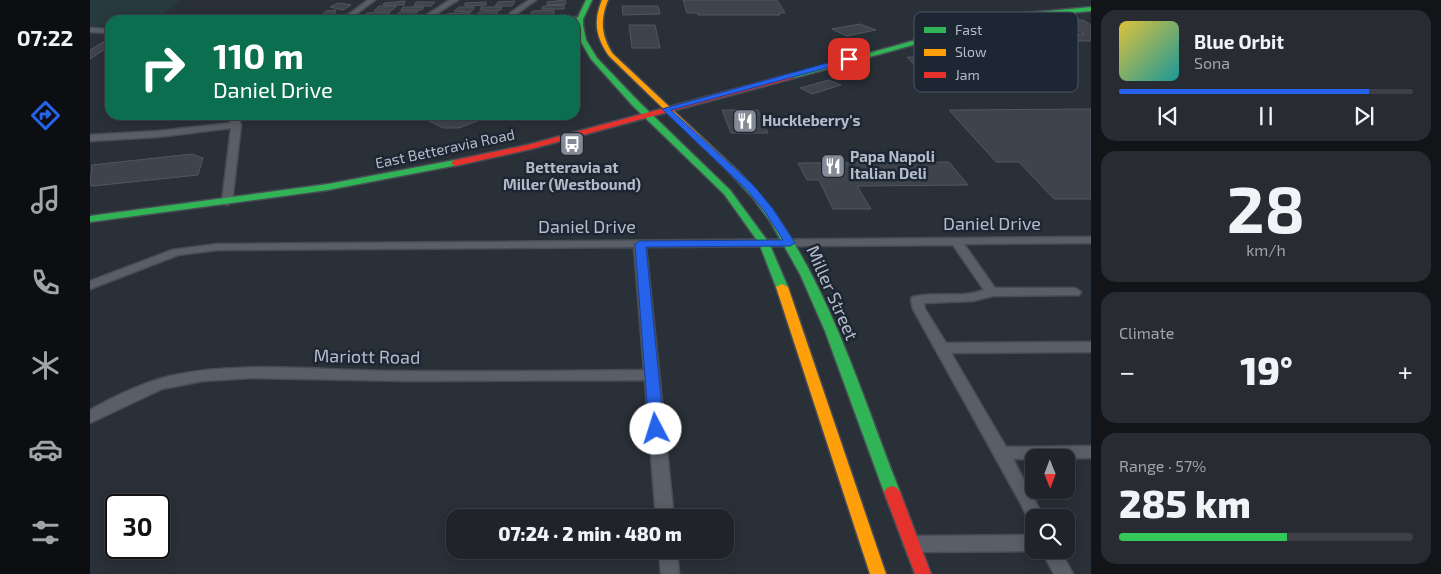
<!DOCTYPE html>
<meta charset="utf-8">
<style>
:root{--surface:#20242a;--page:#282c32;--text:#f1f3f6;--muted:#a2a4a8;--line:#3d4147;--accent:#2563eb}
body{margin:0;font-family:"Exo 2",sans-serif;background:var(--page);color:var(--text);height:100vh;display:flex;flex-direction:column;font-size:19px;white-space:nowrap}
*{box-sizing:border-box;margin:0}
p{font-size:16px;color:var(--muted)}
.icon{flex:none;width:28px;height:28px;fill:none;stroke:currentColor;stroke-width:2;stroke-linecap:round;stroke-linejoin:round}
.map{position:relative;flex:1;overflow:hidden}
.drawer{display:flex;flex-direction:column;gap:10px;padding:10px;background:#121417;width:350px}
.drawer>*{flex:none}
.hud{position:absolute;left:15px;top:15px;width:475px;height:105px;border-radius:15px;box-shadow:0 2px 12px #0003,0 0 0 1px var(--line);background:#0b6e4f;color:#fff;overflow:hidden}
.needle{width:32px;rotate:179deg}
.buttons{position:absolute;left:935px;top:449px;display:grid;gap:10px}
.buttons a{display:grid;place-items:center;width:50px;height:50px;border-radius:10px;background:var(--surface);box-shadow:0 2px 12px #0003,0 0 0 1px var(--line);font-size:25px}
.speed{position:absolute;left:15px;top:494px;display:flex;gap:10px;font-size:25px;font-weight:700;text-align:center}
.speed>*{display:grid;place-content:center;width:65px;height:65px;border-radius:50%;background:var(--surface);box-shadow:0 2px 12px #0003,0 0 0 1px var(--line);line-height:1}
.speed .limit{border:2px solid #111;border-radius:8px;background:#fff;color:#111}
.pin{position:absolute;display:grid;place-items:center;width:42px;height:42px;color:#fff;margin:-21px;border-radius:10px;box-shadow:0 2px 8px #0006}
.me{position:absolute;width:55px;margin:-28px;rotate:355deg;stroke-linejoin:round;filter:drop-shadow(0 0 4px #0008)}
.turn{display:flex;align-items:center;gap:18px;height:105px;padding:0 25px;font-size:22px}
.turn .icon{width:65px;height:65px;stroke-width:2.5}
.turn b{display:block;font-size:35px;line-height:42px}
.big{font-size:38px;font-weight:800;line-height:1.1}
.drawer .card{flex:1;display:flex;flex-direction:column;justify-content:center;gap:8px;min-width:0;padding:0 18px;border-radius:15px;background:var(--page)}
.drawer .dial{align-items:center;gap:0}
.dial b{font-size:65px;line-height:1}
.song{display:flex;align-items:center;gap:15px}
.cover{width:60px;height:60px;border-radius:8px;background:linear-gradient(135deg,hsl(50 70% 55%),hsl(180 70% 35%))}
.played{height:5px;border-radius:2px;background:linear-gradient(90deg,var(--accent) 85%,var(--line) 85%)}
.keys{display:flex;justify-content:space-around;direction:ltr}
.heat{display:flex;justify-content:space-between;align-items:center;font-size:28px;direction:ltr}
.charge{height:8px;border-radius:4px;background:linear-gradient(90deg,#34c759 57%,var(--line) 0)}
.trip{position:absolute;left:356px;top:509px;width:288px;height:50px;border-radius:15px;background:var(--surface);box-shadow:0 2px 12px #0003,0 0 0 1px var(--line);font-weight:800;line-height:50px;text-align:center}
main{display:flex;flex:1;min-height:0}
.menu{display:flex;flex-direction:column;width:90px;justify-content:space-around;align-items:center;background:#0d0e11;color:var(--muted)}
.menu .icon{width:35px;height:35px}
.menu .on{color:var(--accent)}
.menu b{font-size:22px;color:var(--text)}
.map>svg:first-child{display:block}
.green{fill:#273a3e}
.building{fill:#3f444c;stroke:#52575f}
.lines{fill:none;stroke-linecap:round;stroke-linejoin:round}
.street-casing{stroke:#484c55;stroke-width:3}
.fast-casing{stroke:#484c55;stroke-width:3}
.slow-casing{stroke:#484c55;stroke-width:3}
.jam-casing{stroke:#484c55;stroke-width:3}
.street{fill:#5a5e66;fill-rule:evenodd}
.fast{fill:#30b455;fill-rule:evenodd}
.slow{fill:#ff9f0a;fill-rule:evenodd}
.jam{fill:#e5322d;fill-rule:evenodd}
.route{fill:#2563eb;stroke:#184099}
.labels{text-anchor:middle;stroke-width:5;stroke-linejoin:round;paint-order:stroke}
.far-poi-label{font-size:15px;font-weight:bold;fill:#b4bcc9;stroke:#1d2633;text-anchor:start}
.far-street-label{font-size:15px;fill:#b4bcc9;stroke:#1d2633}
.street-label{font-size:18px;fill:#b4bcc9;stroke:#1d2633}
.key{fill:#1d2633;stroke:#4a5360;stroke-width:1}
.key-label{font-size:14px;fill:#b4bcc9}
</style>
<main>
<nav class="menu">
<b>07:22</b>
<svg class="icon on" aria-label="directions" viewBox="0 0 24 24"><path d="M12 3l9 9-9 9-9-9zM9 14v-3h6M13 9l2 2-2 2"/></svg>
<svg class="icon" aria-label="music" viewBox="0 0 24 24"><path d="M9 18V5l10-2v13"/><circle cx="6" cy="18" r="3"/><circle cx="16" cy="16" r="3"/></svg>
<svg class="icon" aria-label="phone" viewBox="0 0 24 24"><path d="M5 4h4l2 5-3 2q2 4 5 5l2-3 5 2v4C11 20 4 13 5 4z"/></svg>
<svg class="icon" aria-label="climate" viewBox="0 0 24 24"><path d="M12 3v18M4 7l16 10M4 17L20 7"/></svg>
<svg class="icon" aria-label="car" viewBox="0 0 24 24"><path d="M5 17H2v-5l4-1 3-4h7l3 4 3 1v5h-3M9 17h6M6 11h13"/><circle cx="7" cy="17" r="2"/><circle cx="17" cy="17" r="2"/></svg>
<svg class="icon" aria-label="filters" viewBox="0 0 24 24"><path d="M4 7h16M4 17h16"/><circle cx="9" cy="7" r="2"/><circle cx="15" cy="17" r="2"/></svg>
</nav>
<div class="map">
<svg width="1001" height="574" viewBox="0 0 1001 574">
<rect width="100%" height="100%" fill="#2a3038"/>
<polygon class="green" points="0,0 90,0 67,20 20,20 20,26 0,26"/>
<g class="building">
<polygon points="475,0 476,4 474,4 457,5 457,2"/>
<polygon points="593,0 687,0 695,13 689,13 690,15 608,15 608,13 597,13"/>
<polygon points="315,1 314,5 293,5 294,3"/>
<polygon points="425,1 422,6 405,6 408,2"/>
<polygon points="326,2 345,2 341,6 324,6"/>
<polygon points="396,2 396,5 375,6 375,3"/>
<polygon points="248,3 249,3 261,5 253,10 240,7"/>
<polygon points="474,5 474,9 452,9 452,7 455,6"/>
<polygon points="289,6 307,6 301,11 284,11"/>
<polygon points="532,6 568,6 570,14 533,15"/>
<polygon points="313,7 334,7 332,10 311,10"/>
<polygon points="369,7 385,7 381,12 364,11"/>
<polygon points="391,7 412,7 411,10 405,11 390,10"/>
<polygon points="246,10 244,16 231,17 236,11"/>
<polygon points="464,10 464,14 441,15 441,12 444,11"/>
<polygon points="311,11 328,11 324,16 305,16"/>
<polygon points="300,12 298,16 275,16 277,13"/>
<polygon points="390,12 408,12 405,16 386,17 388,13"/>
<polygon points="364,13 380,13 379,16 356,17 357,14"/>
<polygon points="973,20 993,20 1001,25 1001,41 983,41 973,34 994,34"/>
<polygon points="770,24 786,30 757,36 742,29"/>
<polygon points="539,25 565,25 570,48 542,48"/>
<polygon points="15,41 20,41 20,46 0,59 0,50"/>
<polygon points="817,57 845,57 860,71 831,72"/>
<polygon points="739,80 751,85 722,94 710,88"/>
<polygon points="1001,109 1001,199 964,199 929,162 906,162 859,110"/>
<polygon points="632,110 668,110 678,133 641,133"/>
<polygon points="343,115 403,115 369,128 353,128 333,118"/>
<polygon points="102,154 113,158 108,175 3,186 0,185 2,165"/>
<polygon points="859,162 878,185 767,186 781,209 743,209 729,180 717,180 708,163"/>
</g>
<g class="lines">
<defs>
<g id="street">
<polygon points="278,0 285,0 258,20 251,20"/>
<polygon points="360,0 368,0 343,16 341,20 335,20 338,14"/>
<polygon points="439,0 446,0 425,15 426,20 420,20 420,13"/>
<polygon points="449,18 490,17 493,19 485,21 446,20"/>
<polygon points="0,28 20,29 20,33 0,32"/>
<polygon points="139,115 147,115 151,125 142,202 137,205 132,202 141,128 68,137 0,141 0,135 68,131 141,123"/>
<path d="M1001,237V243L874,244L905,288H985L991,292L989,295L903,296L883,301L834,303L835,309L856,343L1001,342V352L861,353L916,447L1001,446V458L923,459L954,518H944V525L940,523L931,504L823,309L821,300L822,297C846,291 871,299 894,290L863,245L556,247L584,518H566L555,380L321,381L162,378L113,381L72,389L0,423V410C25,396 52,383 80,376C152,360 234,371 307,371C390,372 472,371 554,370L544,247L127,250L88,255L0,289V281L82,250L127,244Z"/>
<polygon points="944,535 944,550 946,550 944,551 822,552 816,549 813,544 816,539 822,536"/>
<polygon points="569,550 587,550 589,574 571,574"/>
<polygon points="951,550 970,550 983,574 964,574"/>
</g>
<g id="fast">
<polygon points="496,0 502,0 493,19 493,25 496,40 507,58 548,101 640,190 679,243 698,287 696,289 692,290 686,287 669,243 634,194 542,105 501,59 490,40 487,25 487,19"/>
<polygon points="1001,7 1001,11 937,17 877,30 704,78 697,76 876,26 937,13"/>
<polygon points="365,160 369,163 368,165 238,190 0,222 0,216 238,184"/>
<path d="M645,170L648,171C663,187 678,202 690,221C745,303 774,401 810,492L807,496L802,498L797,496L794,492L735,331L710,274L680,221L663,198L640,173Z"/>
</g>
<g id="slow">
<path d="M512,0H518C510,20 511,36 523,54L648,171V175H642L519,56C506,37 503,22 512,0Z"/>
<polygon points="692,284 698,287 796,574 780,574 686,287"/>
</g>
<g id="jam">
<polygon points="701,74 704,74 704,78 441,149 365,166 361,163 365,160 437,145"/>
<polygon points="802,486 807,488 810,492 841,574 825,574 794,492 797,488"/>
</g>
</defs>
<use href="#street" class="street-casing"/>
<use href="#fast" class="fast-casing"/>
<use href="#slow" class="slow-casing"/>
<use href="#jam" class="jam-casing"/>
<use href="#street" class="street"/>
<use href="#fast" class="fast"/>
<use href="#slow" class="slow"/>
<use href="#jam" class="jam"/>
</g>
<polygon class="route" points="759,57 762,58 762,61 581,110 664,186 683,209 705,243 700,246 556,247 574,429 571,432 566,434 562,432 559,429 545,244 550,241 693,240 675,212 657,190 572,109"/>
<defs>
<symbol id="restaurant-square" viewBox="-11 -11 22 22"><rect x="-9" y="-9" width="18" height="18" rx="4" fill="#848b96" stroke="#1d2633"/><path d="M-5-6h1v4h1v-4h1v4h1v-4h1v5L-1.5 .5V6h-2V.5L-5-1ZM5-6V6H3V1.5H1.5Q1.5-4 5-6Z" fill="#fff"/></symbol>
<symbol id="bus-square" viewBox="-11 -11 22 22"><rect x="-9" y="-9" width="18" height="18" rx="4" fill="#848b96" stroke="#1d2633"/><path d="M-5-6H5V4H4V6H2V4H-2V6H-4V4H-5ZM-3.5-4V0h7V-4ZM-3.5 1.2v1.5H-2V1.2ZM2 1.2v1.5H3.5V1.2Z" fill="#fff"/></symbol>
</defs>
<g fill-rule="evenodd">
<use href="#restaurant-square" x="641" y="107" width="28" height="28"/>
<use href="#bus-square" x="468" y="130" width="28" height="28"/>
<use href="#restaurant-square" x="729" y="152" width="28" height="28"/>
</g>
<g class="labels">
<g class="far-poi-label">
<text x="672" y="126">Huckleberry's</text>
<text x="760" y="162">Papa Napoli<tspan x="760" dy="17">Italian Deli</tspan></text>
<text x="482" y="173" text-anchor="middle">Betteravia at<tspan x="482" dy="17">Miller (Westbound)</tspan></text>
</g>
<g class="far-street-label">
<text transform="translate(355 149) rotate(-12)" y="5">East Betteravia Road</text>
</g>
<g class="street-label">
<text x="902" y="230">Daniel Drive</text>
<text x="497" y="233">Daniel Drive</text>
<text transform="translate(742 293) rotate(66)" y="6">Miller Street</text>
<text transform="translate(277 357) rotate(1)" y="6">Mariott Road</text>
</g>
</g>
<rect x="824" y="12" width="164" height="80" rx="8" class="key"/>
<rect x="834" y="27" width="22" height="6" fill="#30b455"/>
<rect x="834" y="49" width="22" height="7" fill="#ff9f0a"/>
<rect x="834" y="72" width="22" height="6" fill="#e5322d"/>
<g class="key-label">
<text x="865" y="35">Fast</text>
<text x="865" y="57">Slow</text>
<text x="865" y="80">Jam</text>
</g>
</svg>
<div class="buttons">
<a><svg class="needle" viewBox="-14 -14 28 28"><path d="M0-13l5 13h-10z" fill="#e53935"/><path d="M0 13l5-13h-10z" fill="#a2a4a8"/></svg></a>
<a><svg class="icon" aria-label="search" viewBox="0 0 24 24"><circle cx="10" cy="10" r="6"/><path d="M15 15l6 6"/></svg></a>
</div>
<div class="speed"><div class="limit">30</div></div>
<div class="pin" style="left:759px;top:59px;background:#d93025"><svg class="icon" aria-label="arrive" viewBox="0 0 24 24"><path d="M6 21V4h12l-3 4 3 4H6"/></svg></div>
<svg class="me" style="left:566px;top:429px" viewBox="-20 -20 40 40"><circle r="19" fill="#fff"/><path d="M0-13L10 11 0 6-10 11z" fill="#2563eb"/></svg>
<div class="trip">07:24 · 2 min · 480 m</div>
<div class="hud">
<div class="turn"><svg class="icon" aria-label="right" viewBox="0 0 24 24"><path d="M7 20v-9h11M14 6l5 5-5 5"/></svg><div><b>110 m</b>Daniel Drive</div></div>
</div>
</div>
<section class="drawer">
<div class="card">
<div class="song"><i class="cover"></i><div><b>Blue Orbit</b><p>Sona</p></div></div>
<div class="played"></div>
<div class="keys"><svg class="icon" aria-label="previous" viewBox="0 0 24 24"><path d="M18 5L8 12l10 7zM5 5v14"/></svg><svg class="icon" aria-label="pause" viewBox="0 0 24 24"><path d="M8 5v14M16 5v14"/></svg><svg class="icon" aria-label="next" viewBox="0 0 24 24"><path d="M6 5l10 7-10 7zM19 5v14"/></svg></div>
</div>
<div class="card dial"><b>28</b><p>km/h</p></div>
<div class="card"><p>Climate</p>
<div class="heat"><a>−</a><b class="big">19°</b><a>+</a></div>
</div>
<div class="card"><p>Range · 57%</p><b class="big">285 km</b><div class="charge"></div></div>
</section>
</main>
